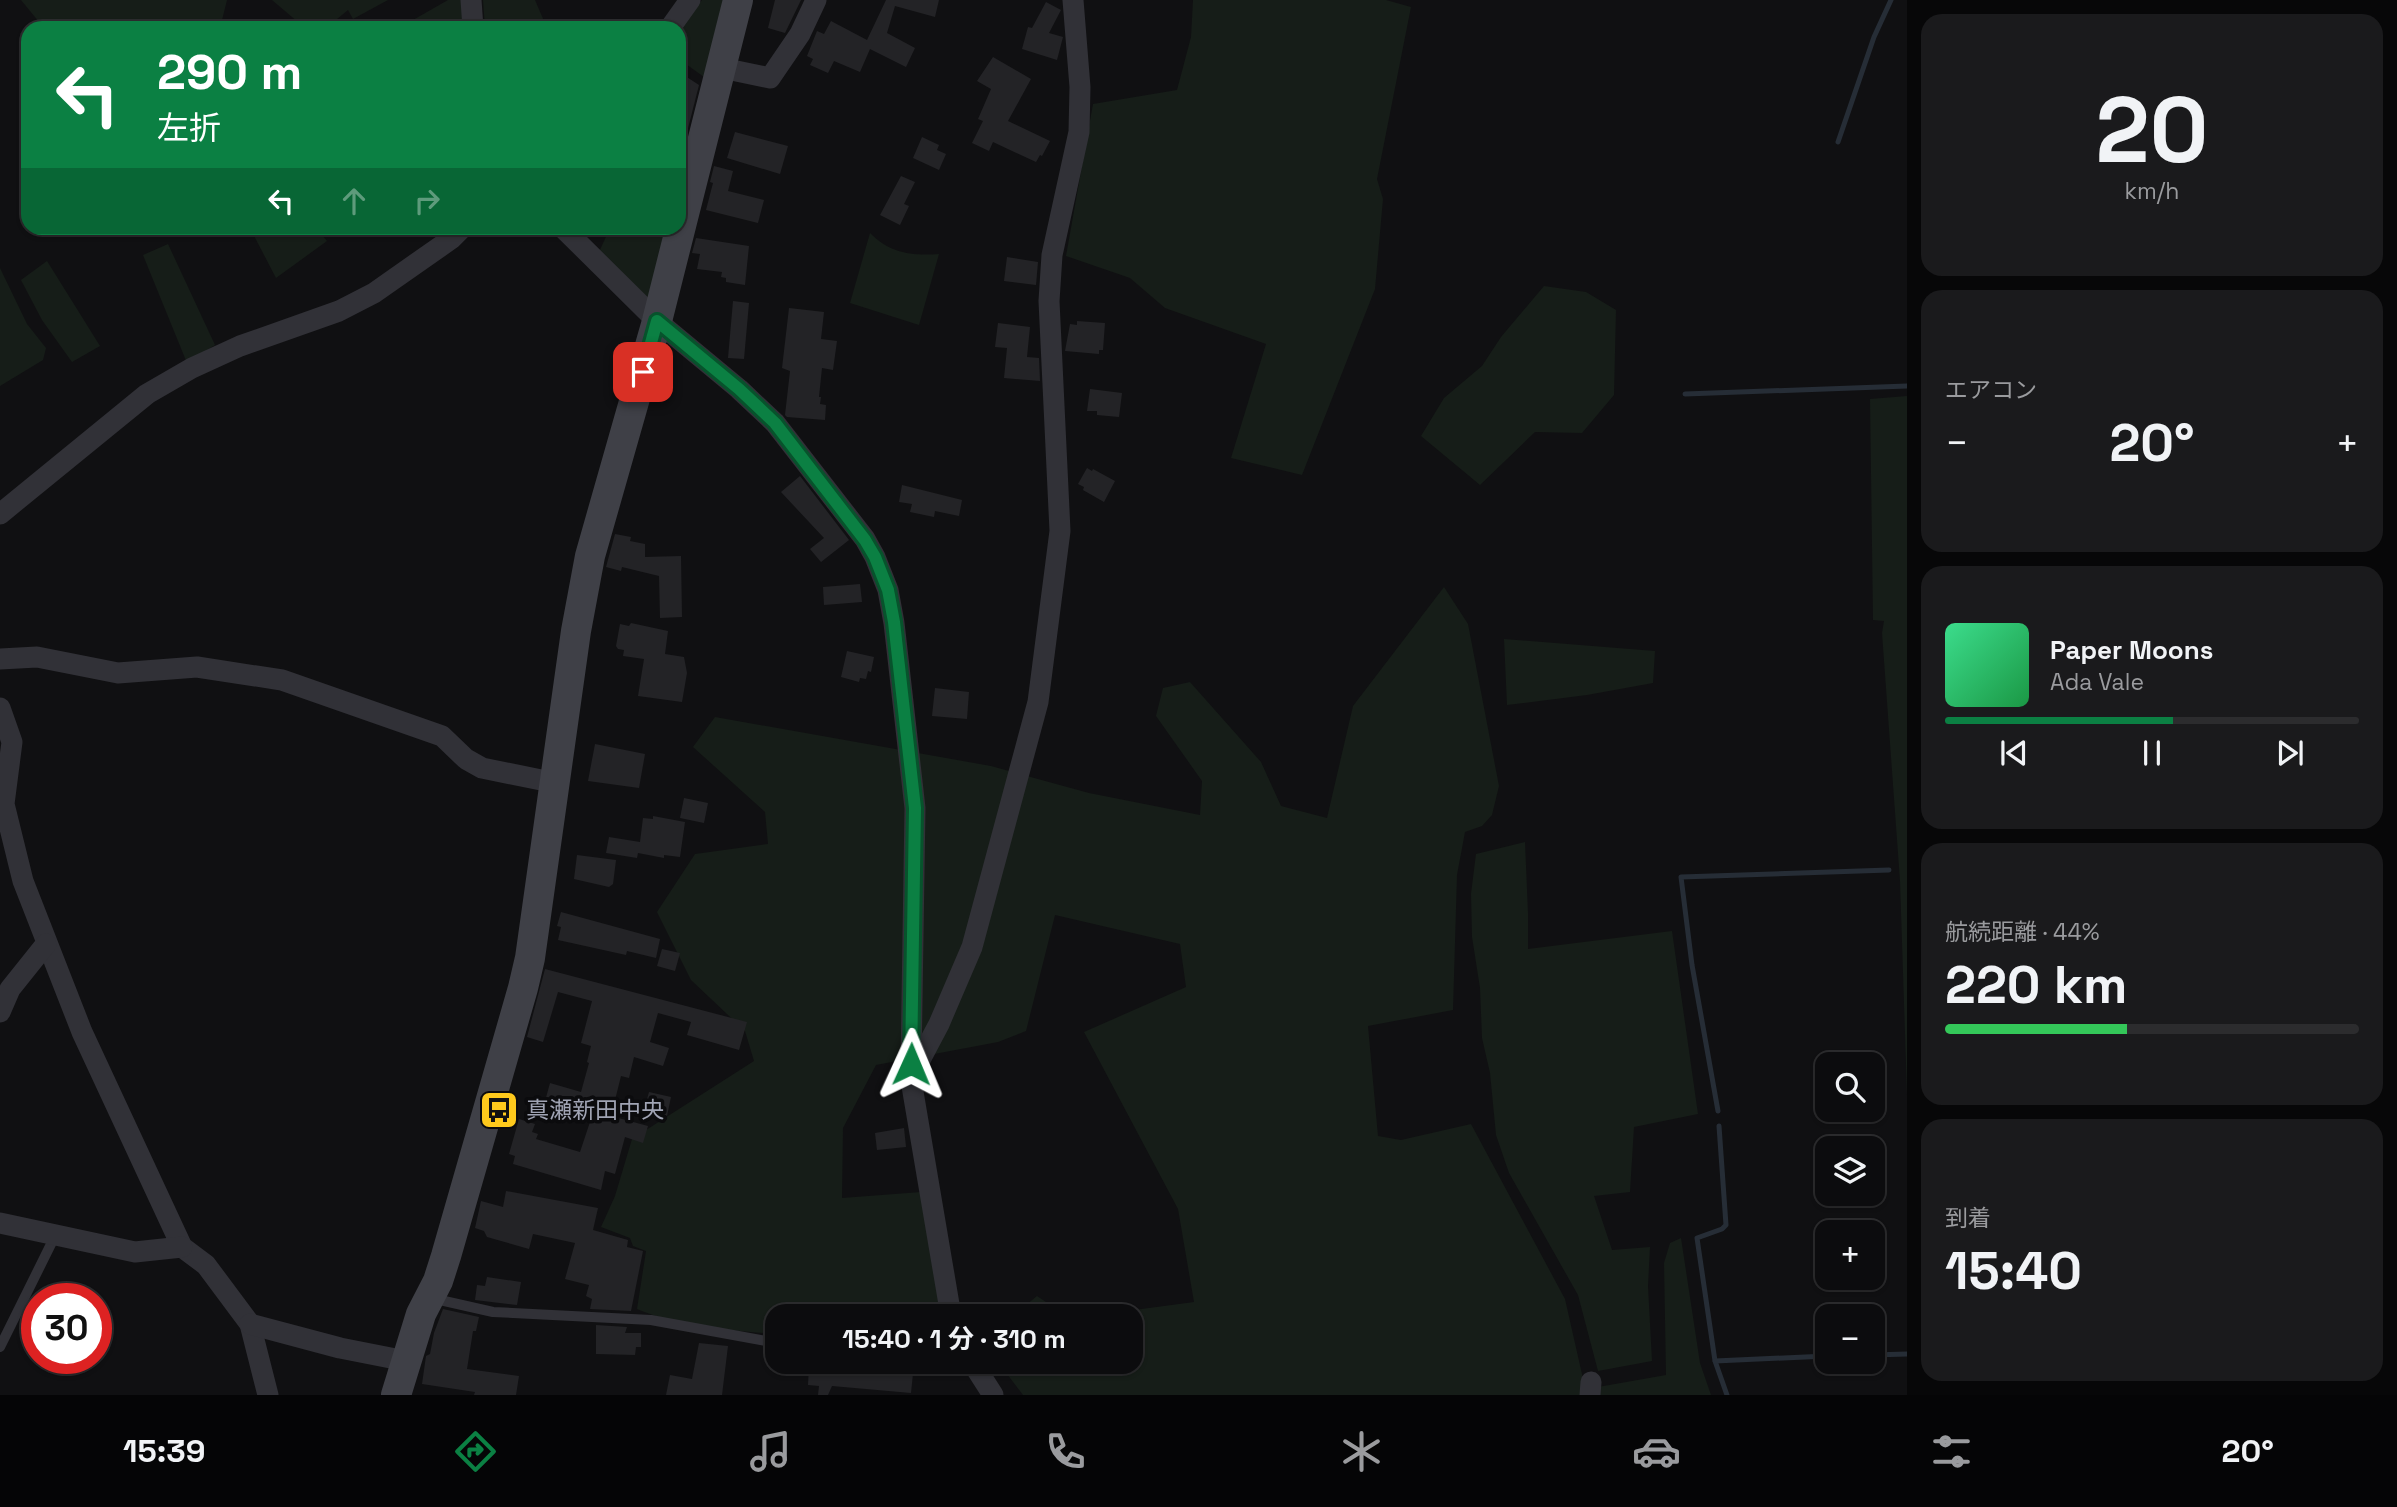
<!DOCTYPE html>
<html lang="ja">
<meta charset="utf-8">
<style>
:root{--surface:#0c0c0e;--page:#1a1a1c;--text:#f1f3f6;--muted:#9a9b9e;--line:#2c2c2e;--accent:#0b8043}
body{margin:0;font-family:"Space Grotesk","Noto Sans JP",sans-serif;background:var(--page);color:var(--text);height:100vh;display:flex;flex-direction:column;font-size:26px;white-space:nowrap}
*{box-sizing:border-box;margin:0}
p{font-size:23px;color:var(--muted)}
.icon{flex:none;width:38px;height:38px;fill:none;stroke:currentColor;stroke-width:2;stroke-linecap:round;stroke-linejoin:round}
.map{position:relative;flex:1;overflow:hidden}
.details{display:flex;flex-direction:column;gap:14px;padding:14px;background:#070708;width:490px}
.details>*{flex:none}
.banner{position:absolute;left:21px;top:21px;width:665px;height:214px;border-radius:21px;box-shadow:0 2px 5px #0004,0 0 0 2px var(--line);background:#0b8043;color:#fff;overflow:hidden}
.fabs{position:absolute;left:1815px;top:1052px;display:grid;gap:14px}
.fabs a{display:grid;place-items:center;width:70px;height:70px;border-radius:14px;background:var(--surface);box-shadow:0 2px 5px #0004,0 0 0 2px var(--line);font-size:35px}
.speed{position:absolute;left:21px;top:1283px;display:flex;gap:14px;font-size:35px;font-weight:700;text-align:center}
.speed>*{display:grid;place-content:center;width:91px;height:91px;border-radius:50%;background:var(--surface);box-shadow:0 2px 5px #0004,0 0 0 2px var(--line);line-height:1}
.speed .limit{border:10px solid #d22;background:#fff;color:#111}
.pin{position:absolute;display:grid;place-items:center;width:60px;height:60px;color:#fff;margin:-30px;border-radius:14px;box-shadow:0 4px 10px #0006}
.me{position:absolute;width:77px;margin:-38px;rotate:1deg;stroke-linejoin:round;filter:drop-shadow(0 0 5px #0008)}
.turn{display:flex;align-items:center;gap:24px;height:147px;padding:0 21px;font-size:32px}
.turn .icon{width:91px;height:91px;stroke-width:2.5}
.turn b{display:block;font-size:49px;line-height:60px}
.lanes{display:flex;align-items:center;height:66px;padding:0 21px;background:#0003;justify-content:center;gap:35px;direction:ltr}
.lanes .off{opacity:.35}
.big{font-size:52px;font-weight:700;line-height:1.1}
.details .widget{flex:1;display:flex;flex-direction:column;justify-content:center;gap:10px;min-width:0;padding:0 24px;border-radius:21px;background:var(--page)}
.details .dial{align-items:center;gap:0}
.dial b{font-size:91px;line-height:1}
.song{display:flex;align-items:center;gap:21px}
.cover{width:84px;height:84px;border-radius:10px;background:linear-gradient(135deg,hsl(150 70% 55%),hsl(140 70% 35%))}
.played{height:7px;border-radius:4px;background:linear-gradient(90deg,var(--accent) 55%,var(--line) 55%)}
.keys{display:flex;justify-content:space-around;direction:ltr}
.heat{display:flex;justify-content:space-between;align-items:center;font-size:38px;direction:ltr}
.charge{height:10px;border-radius:5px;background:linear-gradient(90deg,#34c759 44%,var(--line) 0)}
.trip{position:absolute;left:765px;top:1304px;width:378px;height:70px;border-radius:21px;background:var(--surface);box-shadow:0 2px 5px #0004,0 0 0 2px var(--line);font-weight:700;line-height:70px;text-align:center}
.tabs{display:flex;height:112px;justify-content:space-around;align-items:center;background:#050506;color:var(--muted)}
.tabs .icon{width:49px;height:49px}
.tabs .active{color:var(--accent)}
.tabs b{font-size:32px;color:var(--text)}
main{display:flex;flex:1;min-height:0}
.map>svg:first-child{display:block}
.green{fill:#161d18}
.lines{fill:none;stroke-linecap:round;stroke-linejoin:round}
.stream{stroke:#262d36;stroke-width:5}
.building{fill:#232326}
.lane{stroke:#313137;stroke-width:10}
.street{stroke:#313137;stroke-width:21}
.secondary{stroke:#3f4047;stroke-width:30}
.route-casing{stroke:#07532c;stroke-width:18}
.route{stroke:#0b8043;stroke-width:12}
.labels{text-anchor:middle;stroke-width:7;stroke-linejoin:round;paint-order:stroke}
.poi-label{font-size:23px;fill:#a0a4b4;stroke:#0b0b0d;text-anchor:start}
</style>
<main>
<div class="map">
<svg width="1907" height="1395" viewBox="0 0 1907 1395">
<rect width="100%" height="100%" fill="#101012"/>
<g class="green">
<polygon points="21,0 227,0 220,28 44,28"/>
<polygon points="272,0 388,0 353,19 348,10 326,28 305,28"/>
<polygon points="448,0 462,0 466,28 399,28"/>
<polygon points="483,0 535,0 547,28 485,28"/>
<polygon points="702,0 723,0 704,77 679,59 679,29"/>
<polygon points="1193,0 1386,0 1411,7 1377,179 1383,199 1375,289 1302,475 1231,458 1266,344 1165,308 1130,278 1066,256 1093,104 1177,90 1191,37"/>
<polygon points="250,228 316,228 327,241 276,278"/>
<polygon points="610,228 667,228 648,298 599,252"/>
<path d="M870,233C890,253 911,256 939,254L919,325L850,303Z"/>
<polygon points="168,244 215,345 187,363 143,255"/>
<polygon points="47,261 100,346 72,362 42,320 21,280"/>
<polygon points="0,268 27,324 46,348 43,360 0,386"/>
<polygon points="1544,286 1586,292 1616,310 1614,395 1582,433 1535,432 1480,485 1421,436 1444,398 1482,366 1501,337"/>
<polygon points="1907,396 1907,1095 1900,881 1882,633 1884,621 1873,620 1870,399"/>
<path d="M1444,587L1468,624L1499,786L1492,815L1482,826L1465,832L1457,875L1453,1010L1368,1026L1378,1136L1401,1140L1471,1124L1565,1299L1584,1383L1583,1395H1023L998,1362H1130V1316H1089L1194,1302L1178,1209L1084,1032L1186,987L1180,944L1055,915L1026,1031L998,1042L876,1065L843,1128L842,1198L921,1192L940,1309L939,1316H777V1334C734,1331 676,1326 637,1309L646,1251L633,1246L630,1238L601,1227L615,1196L632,1139L754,1061L745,1031L691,980L657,912L695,854L768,844L765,812L693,747L715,717L991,766L1089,793L1200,815L1202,781L1156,716L1163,688L1190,682L1261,762L1281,806L1327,818L1353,706Z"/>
<polygon points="1504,639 1655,651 1653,683 1587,695 1507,705"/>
<polygon points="1525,842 1528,913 1528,949 1672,931 1698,1114 1634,1127 1630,1192 1594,1196 1612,1250 1650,1247 1648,1286 1652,1361 1598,1371 1578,1295 1509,1173 1496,1135 1490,1073 1482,1038 1480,988 1472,937 1471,894 1476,854"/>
<polygon points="1681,1238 1700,1363 1711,1395 1597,1395 1598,1387 1666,1375 1664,1263 1670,1243"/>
<polygon points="1037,1296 1067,1316 983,1316 1020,1310"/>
</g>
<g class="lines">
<g class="stream">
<polyline points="1838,142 1874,37 1891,0"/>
<polyline points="1685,394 1907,386"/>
<polyline points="1718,1111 1692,965 1681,877 1889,870"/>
<polyline points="1719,1126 1726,1225 1722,1229 1697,1238 1715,1361 1727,1395"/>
<polyline points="1872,1355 1907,1354"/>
<polyline points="1715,1361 1827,1356"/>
</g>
</g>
<g class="building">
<polygon points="775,0 801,0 785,33 768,28"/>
<polygon points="886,0 939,0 935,17 895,6 887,33 915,48 906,67 870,49 860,72 834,61 828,73 810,65 813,59 807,56 817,31 824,34 831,21 867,40"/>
<polygon points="1046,2 1061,10 1049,33 1063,37 1057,60 1022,49 1028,27 1032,28"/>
<polygon points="993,57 1031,79 1008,121 1050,141 1042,156 1040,155 1036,162 993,142 989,151 972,143 983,121 978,119 991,89 977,81"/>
<polygon points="679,72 699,85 685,140 679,152"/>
<polygon points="735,132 788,146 780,174 727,158"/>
<polygon points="922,137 939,145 937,150 946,154 939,170 913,158"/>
<polygon points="714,166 733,171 728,191 764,200 758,223 706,210 713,183 710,182"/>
<polygon points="901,176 915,182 904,204 909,206 900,225 880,215"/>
<polygon points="696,238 749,246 745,285 726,282 726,278 721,277 722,272 697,269 700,254 692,253"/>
<polygon points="1007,257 1038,262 1036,285 1004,281"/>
<polygon points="733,301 749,303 744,359 728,358"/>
<polygon points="789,308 824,312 821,339 837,341 833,370 822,368 819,397 821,397 820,404 826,405 825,420 787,417 785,415 790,371 782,368"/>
<polygon points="1077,321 1105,323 1103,350 1099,350 1099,354 1065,351 1070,324 1077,325"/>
<polygon points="998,323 1030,327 1027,357 1039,358 1040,381 1004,378 1007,348 995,347"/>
<polygon points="1090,389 1122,393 1119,417 1097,415 1097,411 1087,411"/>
<polygon points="1087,468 1092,471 1093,469 1115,481 1104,502 1083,490 1084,487 1078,484"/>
<polygon points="800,476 849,540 821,562 810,549 824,538 781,492"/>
<polygon points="902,485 962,500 959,516 935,511 934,517 910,512 912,504 899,502"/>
<polygon points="615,534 631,537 630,541 645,544 645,557 681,556 682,617 660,618 659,576 622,567 621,571 606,567"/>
<polygon points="860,584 862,602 824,605 823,587"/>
<polygon points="631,623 668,631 665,654 684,657 687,673 682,702 638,696 644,659 623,656 624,650 618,649 616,646 620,624 629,626"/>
<polygon points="847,651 874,657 871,672 868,671 866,679 860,678 859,682 841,677"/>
<polygon points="935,688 969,692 967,719 932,716"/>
<polygon points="595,744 645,754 639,788 588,781"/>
<polygon points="684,798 708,803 704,823 680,818"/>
<polygon points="653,816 685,822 680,857 664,855 664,858 638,853 637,858 606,853 609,837 640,842 643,818 653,819"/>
<polygon points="577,855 616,860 613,884 609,887 574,879"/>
<polygon points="561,912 660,939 656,958 627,951 626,955 558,940 561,927 557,926"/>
<polygon points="662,949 680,953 675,971 657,966"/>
<polygon points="545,969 747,1022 739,1050 687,1035 691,1022 658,1013 650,1042 669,1048 663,1066 634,1057 629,1078 621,1076 611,1116 648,1126 643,1143 625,1137 615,1174 605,1171 601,1190 513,1164 515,1156 509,1154 519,1119 535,1124 532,1132 538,1134 536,1139 580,1152 590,1122 575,1118 576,1115 544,1105 550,1083 581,1092 589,1063 587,1062 591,1046 581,1043 592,1001 558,992 543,1042 527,1037"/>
<polygon points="649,1092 671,1097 667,1116 644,1110"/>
<polygon points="904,1128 906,1147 877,1150 875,1133"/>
<polygon points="506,1191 598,1208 593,1230 628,1240 627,1247 643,1251 631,1311 590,1309 592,1299 586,1296 589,1285 565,1279 575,1243 533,1234 529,1249 487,1237 484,1231 475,1228 481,1201 503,1207"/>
<polygon points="487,1277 521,1282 517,1305 475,1300 477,1285 485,1286"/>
<polygon points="443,1309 479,1317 476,1331 473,1331 467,1369 519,1376 516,1395 474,1395 475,1392 422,1384 426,1356 430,1354 434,1333"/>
<polygon points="596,1325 627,1327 625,1333 641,1333 641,1347 636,1347 635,1355 596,1354"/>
<polygon points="699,1343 728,1346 722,1395 666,1395 670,1375 692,1379"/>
<polygon points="826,1362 847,1362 846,1363 861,1366 888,1366 889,1363 914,1364 911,1393 832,1386 828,1395 818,1395 819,1386 808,1385 809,1366 825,1368"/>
</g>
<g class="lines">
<g class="lane">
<polyline points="431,1298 493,1312 651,1320 777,1343"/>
<polyline points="0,1347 56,1234"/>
</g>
<g class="street">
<polyline points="471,0 473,28"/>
<polyline points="670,28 690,0"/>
<polyline points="722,68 770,78 800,34 816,0"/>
<polyline points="563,228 657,321 739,389 775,423 865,539 875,557 888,590 894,623 915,808 911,1064 912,1086 951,1316"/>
<polyline points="0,514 147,394 192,368 240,346 339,311 374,293 451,239 462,228"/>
<polyline points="0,659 37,657 118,673 197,667 282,680 442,736 466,759 482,768 556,783"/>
<polyline points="0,708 12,742 4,804 23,881 82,1032 182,1247 206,1265 250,1324 268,1395"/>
<polyline points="0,1012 10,989 46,944"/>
<polyline points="911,1064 921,1058 939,1024 972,947 1038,702 1060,531 1049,301 1052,255 1079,132 1080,87 1073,0"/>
<polyline points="0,1223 135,1252 182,1247"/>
<polyline points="250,1324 340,1348 406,1361"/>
<polyline points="972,1362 993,1395"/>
<polyline points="1590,1395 1591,1382"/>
</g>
<polyline class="secondary" points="396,1395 421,1314 438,1281 446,1256 523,988 530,958 576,631 590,556 657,321 738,0"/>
</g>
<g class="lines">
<defs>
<polyline id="route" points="643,372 657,321 739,389 775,423 865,540 875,557 888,590 894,622 915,808 911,1064"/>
</defs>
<use href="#route" class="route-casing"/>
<use href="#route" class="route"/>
</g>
<defs>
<symbol id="bus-square" viewBox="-11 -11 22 22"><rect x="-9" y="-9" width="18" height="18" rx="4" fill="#fec91c" stroke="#0b0b0d"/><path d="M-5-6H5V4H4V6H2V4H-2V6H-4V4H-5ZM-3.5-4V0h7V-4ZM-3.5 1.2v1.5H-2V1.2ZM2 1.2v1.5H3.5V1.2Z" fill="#111"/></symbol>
</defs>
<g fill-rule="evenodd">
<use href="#bus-square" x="477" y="1088" width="44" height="44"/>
</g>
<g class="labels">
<g class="poi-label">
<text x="526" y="1118">真瀬新田中央</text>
</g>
</g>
</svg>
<div class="fabs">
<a><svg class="icon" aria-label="search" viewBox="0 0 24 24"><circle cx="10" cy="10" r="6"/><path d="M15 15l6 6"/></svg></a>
<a><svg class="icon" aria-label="layers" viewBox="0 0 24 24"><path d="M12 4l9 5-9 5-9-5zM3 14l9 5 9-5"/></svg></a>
<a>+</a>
<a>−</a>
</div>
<div class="speed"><div class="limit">30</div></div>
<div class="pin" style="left:643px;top:372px;background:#d93025"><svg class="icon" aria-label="arrive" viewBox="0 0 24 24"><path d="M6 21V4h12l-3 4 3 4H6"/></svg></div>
<svg class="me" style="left:911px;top:1064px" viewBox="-20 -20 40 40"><path d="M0-17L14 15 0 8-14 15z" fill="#0b8043" stroke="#fff" stroke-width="4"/></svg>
<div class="trip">15:40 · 1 分 · 310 m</div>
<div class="banner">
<div class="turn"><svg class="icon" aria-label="left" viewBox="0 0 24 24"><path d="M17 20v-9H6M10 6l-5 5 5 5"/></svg><div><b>290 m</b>左折</div></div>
<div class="lanes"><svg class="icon" aria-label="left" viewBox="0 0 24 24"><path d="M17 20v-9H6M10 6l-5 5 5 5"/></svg><svg class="icon off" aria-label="ahead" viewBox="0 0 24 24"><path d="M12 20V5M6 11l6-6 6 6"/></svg><svg class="icon off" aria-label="right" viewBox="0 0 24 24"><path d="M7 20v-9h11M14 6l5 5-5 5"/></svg></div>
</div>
</div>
<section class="details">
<div class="widget dial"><b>20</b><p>km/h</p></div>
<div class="widget"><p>エアコン</p>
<div class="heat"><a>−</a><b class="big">20°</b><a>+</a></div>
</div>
<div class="widget">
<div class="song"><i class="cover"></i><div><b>Paper Moons</b><p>Ada Vale</p></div></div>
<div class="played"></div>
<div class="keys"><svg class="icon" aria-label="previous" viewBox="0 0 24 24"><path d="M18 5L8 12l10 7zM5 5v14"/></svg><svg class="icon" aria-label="pause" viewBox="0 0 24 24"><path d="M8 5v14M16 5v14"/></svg><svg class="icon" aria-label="next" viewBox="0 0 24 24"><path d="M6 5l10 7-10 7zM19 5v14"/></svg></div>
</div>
<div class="widget"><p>航続距離 · 44%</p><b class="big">220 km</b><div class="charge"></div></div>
<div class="widget"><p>到着</p><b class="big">15:40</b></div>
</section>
</main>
<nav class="tabs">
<b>15:39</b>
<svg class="icon active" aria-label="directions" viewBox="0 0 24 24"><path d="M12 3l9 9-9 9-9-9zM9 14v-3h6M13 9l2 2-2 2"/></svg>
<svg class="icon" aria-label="music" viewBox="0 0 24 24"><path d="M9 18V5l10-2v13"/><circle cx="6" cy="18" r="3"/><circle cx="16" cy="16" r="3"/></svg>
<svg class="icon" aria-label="phone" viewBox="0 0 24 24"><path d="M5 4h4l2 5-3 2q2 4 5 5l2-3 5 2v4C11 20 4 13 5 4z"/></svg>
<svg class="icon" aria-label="climate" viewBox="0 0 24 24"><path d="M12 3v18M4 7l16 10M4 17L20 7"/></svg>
<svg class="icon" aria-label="car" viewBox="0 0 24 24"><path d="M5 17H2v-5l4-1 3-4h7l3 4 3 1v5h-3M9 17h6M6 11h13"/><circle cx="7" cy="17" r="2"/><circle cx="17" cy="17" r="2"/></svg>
<svg class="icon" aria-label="filters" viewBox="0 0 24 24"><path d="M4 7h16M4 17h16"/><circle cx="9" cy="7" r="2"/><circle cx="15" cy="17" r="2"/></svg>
<b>20°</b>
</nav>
